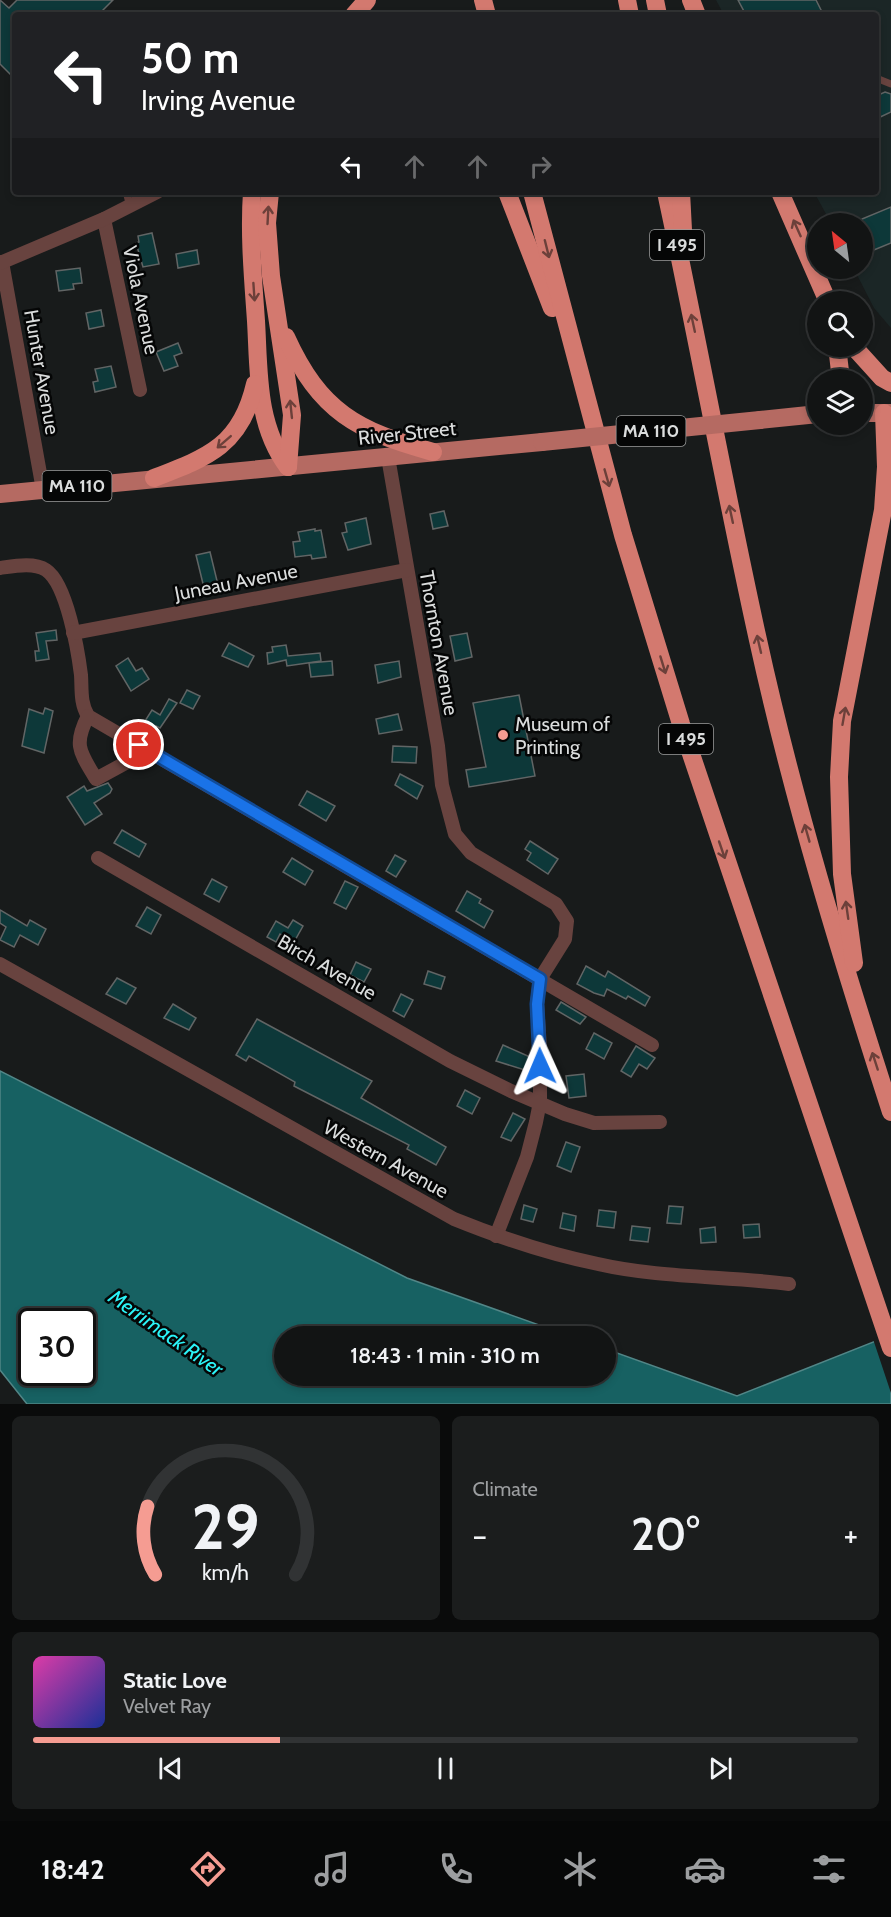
<!DOCTYPE html>
<meta charset="utf-8">
<style>
:root{--surface:#121414;--page:#1b1d1d;--text:#f1f3f6;--muted:#9c9ea0;--line:#313334;--accent:#f59c92}
body{margin:0;font-family:Cabin,sans-serif;background:var(--page);color:var(--text);height:100vh;display:flex;flex-direction:column;font-size:22px;white-space:nowrap}
*{box-sizing:border-box;margin:0}
p{font-size:20px;color:var(--muted)}
.icon{flex:none;width:33px;height:33px;fill:none;stroke:currentColor;stroke-width:2;stroke-linecap:round;stroke-linejoin:round}
.map{position:relative;height:1404px;overflow:hidden}
.drawer{display:flex;flex-direction:column;gap:12px;padding:12px;background:#0a0b0b;flex:1}
.drawer>*{flex:none}
.banner{position:absolute;left:12px;top:12px;width:867px;height:183px;border-radius:6px;box-shadow:0 3px 9px #0003,0 0 0 2px var(--line);background:#202124;color:#fff;overflow:hidden}
.needle{width:39px;rotate:331deg}
.buttons{position:absolute;left:807px;top:213px;display:grid;gap:12px}
.buttons a{display:grid;place-items:center;width:66px;height:66px;border-radius:50%;background:var(--surface);box-shadow:0 3px 9px #0003,0 0 0 2px var(--line);font-size:30px}
.speed{position:absolute;left:18px;top:1308px;display:flex;gap:12px;font-size:30px;font-weight:700;text-align:center}
.speed>*{display:grid;place-content:center;width:78px;height:78px;border-radius:50%;background:var(--surface);box-shadow:0 3px 9px #0003,0 0 0 2px var(--line);line-height:1}
.speed .limit{border:3px solid #111;border-radius:9px;background:#fff;color:#111}
.pin{position:absolute;display:grid;place-items:center;width:51px;height:51px;color:#fff;margin:-26px;border:3px solid #fff;border-radius:50%;box-shadow:0 2px 6px #0007}
.me{position:absolute;width:66px;margin:-33px;rotate:359deg;stroke-linejoin:round;filter:drop-shadow(0 0 4px #0008)}
.turn{display:flex;align-items:center;gap:21px;height:126px;padding:0 30px;font-size:27px}
.turn .icon{width:78px;height:78px;stroke-width:2.5}
.turn b{display:block;font-size:42px;line-height:51px}
.lanes{display:flex;align-items:center;height:57px;padding:0 30px;background:#0003;justify-content:center;gap:30px;direction:ltr}
.lanes .off{opacity:.35}
.big{font-size:45px;font-weight:600;line-height:1.1}
.drawer .card{flex:1;display:flex;flex-direction:column;justify-content:center;gap:9px;min-width:0;padding:0 21px;border-radius:9px;background:var(--page)}
.drawer .dial{align-items:center;gap:0}
.dial svg{height:156px;overflow:visible;fill:none;stroke:var(--line);stroke-width:7;stroke-linecap:round;text-anchor:middle}
.dial text{fill:var(--text);stroke:none}
.song{display:flex;align-items:center;gap:18px}
.cover{width:72px;height:72px;border-radius:9px;background:linear-gradient(135deg,hsl(320 70% 55%),hsl(230 70% 35%))}
.played{height:6px;border-radius:3px;background:linear-gradient(90deg,var(--accent) 30%,var(--line) 30%)}
.keys{display:flex;justify-content:space-around;direction:ltr}
.heat{display:flex;justify-content:space-between;align-items:center;font-size:33px;direction:ltr}
.drawer .tiles{flex:1;display:grid;gap:12px;grid-template-columns:1fr 1fr}
.card:last-child{grid-column:span 2}
.trip{position:absolute;left:274px;top:1326px;width:342px;height:60px;border-radius:30px;background:var(--surface);box-shadow:0 3px 9px #0003,0 0 0 2px var(--line);font-weight:600;line-height:60px;text-align:center}
.menu{display:flex;height:96px;justify-content:space-around;align-items:center;background:#070808;color:var(--muted)}
.menu .icon{width:42px;height:42px}
.menu .selected{color:var(--accent)}
.menu b{font-size:27px;color:var(--text)}
.map>svg:first-child{display:block}
.built{fill:#1b2626}
.water{fill:#176162;stroke:#528687;stroke-width:1.5;fill-rule:evenodd}
.pier{fill:#181b1b}
.building{fill:#0d3839;stroke:#616565;stroke-width:1.5}
.lines{fill:none;stroke-linecap:round;stroke-linejoin:round}
.service{stroke:#68433f;stroke-width:7}
.minor{stroke:#68433f;stroke-width:14}
.primary{stroke:#b56a62;stroke-width:18}
.motorway{stroke:#d3796f;stroke-width:18}
.primary-bridge{stroke:#b56a62;stroke-width:18}
.oneway{stroke:#6c403a}
.route-casing{stroke:#114b97;stroke-width:15}
.route{stroke:#1a73e8;stroke-width:10}
.poi-dot{fill:#f59c92;stroke:#050606;stroke-width:2}
.labels{text-anchor:middle;stroke-width:5;stroke-linejoin:round;paint-order:stroke}
.shield{fill:#050606;stroke:#9a9c9c;stroke-width:1.5}
.shield-label{font-size:18px;font-weight:bold;fill:#dadcdc}
.street-label{font-size:20px;fill:#dadcdc;stroke:#050606}
.poi-label{font-size:20px;fill:#dadcdc;stroke:#050606;text-anchor:start}
.water-label{font-size:21px;font-style:italic;fill:#2bf4f8;stroke:#050606}
</style>
<div class="map">
<svg width="891" height="1404" viewBox="0 0 891 1404">
<rect width="100%" height="100%" fill="#181b1b"/>
<polygon class="built" points="716,0 891,0 891,328 874,308 854,269 862,268 862,224 831,223 814,192 876,192 876,15 724,15"/>
<path class="water" d="M0,1071L407,1278L570,1336H285V1376H606V1349L737,1396L891,1335V1404H27L0,1370ZM32,1322H82V1372H32Z"/>
<polygon class="pier" points="891,1332 891,1393 873,1339"/>
<g class="building">
<polygon points="0,0 9,8 17,0 113,0 98,15 15,15 15,79 0,64"/>
<polygon points="738,0 816,0 822,12 816,15 746,15"/>
<polygon points="885,92 891,94 891,112 876,119 876,96"/>
<polygon points="891,207 891,243 869,252 862,239 862,219"/>
<polygon points="152,233 159,264 143,267 136,243 139,242 138,236"/>
<polygon points="197,250 199,264 178,268 176,254"/>
<polygon points="80,268 82,283 73,284 74,289 59,291 56,271"/>
<polygon points="101,310 104,326 89,329 86,313"/>
<polygon points="178,343 182,353 174,356 178,366 164,371 156,352"/>
<polygon points="111,366 116,387 95,392 93,382 98,381 95,369"/>
<polygon points="444,511 448,526 433,529 430,514"/>
<polygon points="366,518 371,544 348,550 342,533 347,532 345,523"/>
<polygon points="315,529 315,531 321,530 326,557 312,559 311,555 295,557 293,542 300,541 298,532"/>
<polygon points="210,552 219,589 205,592 196,555"/>
<polygon points="56,630 57,640 46,641 49,659 36,661 35,651 39,651 36,633"/>
<polygon points="467,633 472,657 455,661 450,636"/>
<polygon points="229,643 254,656 248,667 222,656"/>
<polygon points="286,645 288,656 320,653 321,661 287,666 286,660 268,664 267,653 273,652 272,647"/>
<polygon points="128,658 136,671 142,668 149,679 131,691 116,666"/>
<polygon points="332,661 333,675 311,677 309,663"/>
<polygon points="399,661 401,677 378,683 375,665"/>
<polygon points="187,690 200,696 193,709 180,703"/>
<polygon points="519,695 535,776 469,787 466,770 486,767 473,703"/>
<polygon points="169,699 177,703 160,728 156,726 147,738 138,732 152,710 160,715"/>
<polygon points="45,708 53,711 44,753 22,746 29,709 43,714"/>
<polygon points="398,714 402,730 379,734 376,719"/>
<polygon points="393,746 417,747 416,763 392,762"/>
<polygon points="400,774 423,786 417,799 395,785"/>
<polygon points="108,783 112,789 110,793 94,803 102,814 85,825 67,797 84,786 87,791"/>
<polygon points="307,791 335,806 326,821 299,805"/>
<polygon points="122,830 146,844 139,857 114,843"/>
<polygon points="530,841 558,859 548,874 527,860 531,853 525,849"/>
<polygon points="395,855 406,861 396,877 386,871"/>
<polygon points="292,858 313,871 305,885 283,872"/>
<polygon points="212,879 227,887 219,902 204,894"/>
<polygon points="345,881 358,887 346,909 334,903"/>
<polygon points="467,891 481,899 479,903 493,911 484,928 456,911"/>
<polygon points="147,907 161,915 151,934 136,926"/>
<polygon points="0,910 27,926 30,920 46,929 38,945 20,935 14,947 0,940 6,927 0,923"/>
<polygon points="293,920 303,926 294,942 280,934 276,942 267,937 276,921 288,928"/>
<polygon points="356,962 371,969 364,982 350,975"/>
<polygon points="586,966 605,977 608,971 650,997 645,1006 628,996 626,999 607,989 604,996 594,993 577,984"/>
<polygon points="428,971 445,977 441,989 424,984"/>
<polygon points="117,978 136,988 126,1004 106,994"/>
<polygon points="401,994 413,1000 404,1017 393,1011"/>
<polygon points="561,1002 586,1017 580,1024 556,1010"/>
<polygon points="173,1004 196,1018 189,1030 164,1018"/>
<polygon points="257,1019 372,1081 361,1098 446,1147 436,1165 407,1149 409,1145 294,1086 295,1082 249,1056 246,1061 236,1055"/>
<polygon points="594,1033 612,1043 604,1059 586,1049"/>
<polygon points="503,1045 530,1057 525,1070 496,1061"/>
<polygon points="636,1046 655,1058 647,1069 639,1064 631,1077 621,1071"/>
<polygon points="584,1074 586,1096 569,1098 566,1076"/>
<polygon points="465,1090 480,1098 472,1114 457,1106"/>
<polygon points="513,1113 525,1119 511,1141 501,1137"/>
<polygon points="566,1142 580,1147 571,1172 557,1166"/>
<polygon points="524,1205 537,1209 533,1222 521,1219"/>
<polygon points="669,1206 683,1207 681,1224 667,1223"/>
<polygon points="599,1210 616,1212 614,1228 597,1226"/>
<polygon points="563,1213 576,1216 574,1231 560,1228"/>
<polygon points="759,1224 760,1237 744,1238 743,1225"/>
<polygon points="632,1226 650,1228 648,1242 630,1240"/>
<polygon points="715,1227 716,1242 701,1243 700,1229"/>
</g>
<g class="lines">
<g class="service">
<polyline points="876,78 891,84"/>
<polyline points="126,192 130,206"/>
</g>
<g class="minor">
<polyline points="104,219 140,390"/>
<polyline points="2,262 43,490"/>
<polyline points="0,263 104,219 157,192"/>
<polyline points="388,457 438,746 442,785 455,834 471,853 556,904 567,921 565,939 540,979 537,1004 540,1047 540,1102 536,1122 527,1157 496,1236"/>
<path d="M0,568C14,566 34,562 46,570C67,584 78,651 81,675C82,689 80,703 88,716L652,1045"/>
<polyline points="73,633 407,570"/>
<path d="M88,716C73,745 80,752 96,779L129,761L139,745"/>
<polyline points="98,858 450,1061 511,1091 565,1114 594,1123 660,1122"/>
<path d="M0,964L454,1219C501,1238 548,1254 598,1264C659,1278 726,1276 789,1284"/>
</g>
<g class="primary">
<polyline points="862,413 891,413"/>
<polyline points="760,420 818,414"/>
<polyline points="0,494 542,442"/>
</g>
<g class="motorway">
<polyline points="483,0 487,15"/>
<polyline points="627,0 630,15"/>
<polyline points="655,0 658,15"/>
<polyline points="691,0 697,15"/>
<polyline points="354,15 367,0"/>
<path d="M252,192C249,235 253,278 256,321C259,371 256,425 288,467"/>
<polyline points="270,192 267,223 271,276 292,415 288,467"/>
<polyline points="507,192 552,308"/>
<polyline points="532,192 623,535 681,724 891,1348"/>
<path d="M666,192C698,341 725,491 758,640C793,800 841,957 891,1112"/>
<polyline points="681,192 683,230"/>
<polyline points="780,192 828,302"/>
<path d="M286,337C320,412 357,431 433,452"/>
<polyline points="837,346 841,380"/>
<polyline points="853,346 882,378 891,383"/>
<path d="M154,478C209,457 241,445 255,384"/>
<polyline points="854,963 842,874 839,777 842,721 883,510 886,467 884,413"/>
</g>
<polyline class="primary-bridge" points="542,442 760,420"/>
</g>
<defs><path id="oneway-shaft" d="M-6 0H5M1.5-3L5.5 0L1.5 3" fill="none" stroke-width="1.6" stroke-linecap="round" stroke-linejoin="round" transform="scale(1.5)"/></defs>
<g class="oneway">
<use href="#oneway-shaft" transform="translate(268 215) rotate(-87)"/>
<use href="#oneway-shaft" transform="translate(797 228) rotate(-114)"/>
<use href="#oneway-shaft" transform="translate(547 249) rotate(76)"/>
<use href="#oneway-shaft" transform="translate(254 292) rotate(86)"/>
<use href="#oneway-shaft" transform="translate(693 323) rotate(-102)"/>
<use href="#oneway-shaft" transform="translate(291 409) rotate(-96)"/>
<use href="#oneway-shaft" transform="translate(224 442) rotate(139)"/>
<use href="#oneway-shaft" transform="translate(607 478) rotate(74)"/>
<use href="#oneway-shaft" transform="translate(731 514) rotate(-102)"/>
<use href="#oneway-shaft" transform="translate(759 644) rotate(-103)"/>
<use href="#oneway-shaft" transform="translate(663 665) rotate(73)"/>
<use href="#oneway-shaft" transform="translate(844 716) rotate(-80)"/>
<use href="#oneway-shaft" transform="translate(807 833) rotate(-106)"/>
<use href="#oneway-shaft" transform="translate(722 850) rotate(71)"/>
<use href="#oneway-shaft" transform="translate(847 910) rotate(-98)"/>
<use href="#oneway-shaft" transform="translate(875 1061) rotate(-108)"/>
</g>
<g class="lines">
<defs>
<polyline id="route" points="139,745 540,979 537,1004 540,1066"/>
</defs>
<use href="#route" class="route-casing"/>
<use href="#route" class="route"/>
</g>
<circle class="poi-dot" cx="503" cy="735" r="6"/>
<g class="labels">
<g class="shield">
<rect x="650" y="230" width="54" height="30" rx="4.5"/>
<rect x="616.5" y="416" width="69" height="30" rx="4.5"/>
<rect x="42.5" y="471" width="69" height="30" rx="4.5"/>
<rect x="659" y="724" width="54" height="30" rx="4.5"/>
</g>
<g class="shield-label">
<text x="677" y="251">I 495</text>
<text x="651" y="437">MA 110</text>
<text x="77" y="492">MA 110</text>
<text x="686" y="745">I 495</text>
</g>
<g class="street-label">
<text transform="translate(141 300) rotate(78)" y="7">Viola Avenue</text>
<text transform="translate(42 372) rotate(80)" y="7">Hunter Avenue</text>
<text transform="translate(407 433) rotate(-6)" y="7">River Street</text>
<text transform="translate(236 582) rotate(-11)" y="7">Juneau Avenue</text>
<text transform="translate(439 643) rotate(80)" y="7">Thornton Avenue</text>
<text transform="translate(327 967) rotate(30)" y="7">Birch Avenue</text>
<text transform="translate(386 1159) rotate(29)" y="7">Western Avenue</text>
</g>
<g class="poi-label">
<text x="515" y="731">Museum of<tspan x="515" dy="23">Printing</tspan></text>
</g>
<g class="water-label">
<text transform="translate(166 1333) rotate(35)" y="7">Merrimack River</text>
</g>
</g>
</svg>
<div class="buttons">
<a><svg class="needle" viewBox="-14 -14 28 28"><path d="M0-13l5 13h-10z" fill="#e53935"/><path d="M0 13l5-13h-10z" fill="#9c9ea0"/></svg></a>
<a><svg class="icon" aria-label="search" viewBox="0 0 24 24"><circle cx="10" cy="10" r="6"/><path d="M15 15l6 6"/></svg></a>
<a><svg class="icon" aria-label="layers" viewBox="0 0 24 24"><path d="M12 4l9 5-9 5-9-5zM3 14l9 5 9-5"/></svg></a>
</div>
<div class="speed"><div class="limit">30</div></div>
<div class="pin" style="left:139px;top:745px;background:#d93025"><svg class="icon" aria-label="arrive" viewBox="0 0 24 24"><path d="M6 21V4h12l-3 4 3 4H6"/></svg></div>
<svg class="me" style="left:540px;top:1066px" viewBox="-20 -20 40 40"><path d="M0-17L14 15 0 8-14 15z" fill="#1a73e8" stroke="#fff" stroke-width="4"/></svg>
<div class="trip">18:43 · 1 min · 310 m</div>
<div class="banner">
<div class="turn"><svg class="icon" aria-label="left" viewBox="0 0 24 24"><path d="M17 20v-9H6M10 6l-5 5 5 5"/></svg><div><b>50 m</b>Irving Avenue</div></div>
<div class="lanes"><svg class="icon" aria-label="left" viewBox="0 0 24 24"><path d="M17 20v-9H6M10 6l-5 5 5 5"/></svg><svg class="icon off" aria-label="ahead" viewBox="0 0 24 24"><path d="M12 20V5M6 11l6-6 6 6"/></svg><svg class="icon off" aria-label="ahead" viewBox="0 0 24 24"><path d="M12 20V5M6 11l6-6 6 6"/></svg><svg class="icon off" aria-label="right" viewBox="0 0 24 24"><path d="M7 20v-9h11M14 6l5 5-5 5"/></svg></div>
</div>
</div>
<section class="drawer">
<div class="tiles">
<div class="card dial"><svg viewBox="0 0 100 80">
<path d="M14 69A42 42 0 1 1 86 69"/>
<path d="M14 69A42 42 0 0 1 10 34" stroke="#f59c92"/>
<text x="50" y="56" font-size="32" font-weight="700">29</text>
<text x="50" y="72" font-size="11">km/h</text>
</svg></div>
<div class="card"><p>Climate</p>
<div class="heat"><a>−</a><b class="big">20°</b><a>+</a></div>
</div>
<div class="card">
<div class="song"><i class="cover"></i><div><b>Static Love</b><p>Velvet Ray</p></div></div>
<div class="played"></div>
<div class="keys"><svg class="icon" aria-label="previous" viewBox="0 0 24 24"><path d="M18 5L8 12l10 7zM5 5v14"/></svg><svg class="icon" aria-label="pause" viewBox="0 0 24 24"><path d="M8 5v14M16 5v14"/></svg><svg class="icon" aria-label="next" viewBox="0 0 24 24"><path d="M6 5l10 7-10 7zM19 5v14"/></svg></div>
</div>
</div>
</section>
<nav class="menu">
<b>18:42</b>
<svg class="icon selected" aria-label="directions" viewBox="0 0 24 24"><path d="M12 3l9 9-9 9-9-9zM9 14v-3h6M13 9l2 2-2 2"/></svg>
<svg class="icon" aria-label="music" viewBox="0 0 24 24"><path d="M9 18V5l10-2v13"/><circle cx="6" cy="18" r="3"/><circle cx="16" cy="16" r="3"/></svg>
<svg class="icon" aria-label="phone" viewBox="0 0 24 24"><path d="M5 4h4l2 5-3 2q2 4 5 5l2-3 5 2v4C11 20 4 13 5 4z"/></svg>
<svg class="icon" aria-label="climate" viewBox="0 0 24 24"><path d="M12 3v18M4 7l16 10M4 17L20 7"/></svg>
<svg class="icon" aria-label="car" viewBox="0 0 24 24"><path d="M5 17H2v-5l4-1 3-4h7l3 4 3 1v5h-3M9 17h6M6 11h13"/><circle cx="7" cy="17" r="2"/><circle cx="17" cy="17" r="2"/></svg>
<svg class="icon" aria-label="filters" viewBox="0 0 24 24"><path d="M4 7h16M4 17h16"/><circle cx="9" cy="7" r="2"/><circle cx="15" cy="17" r="2"/></svg>
</nav>
